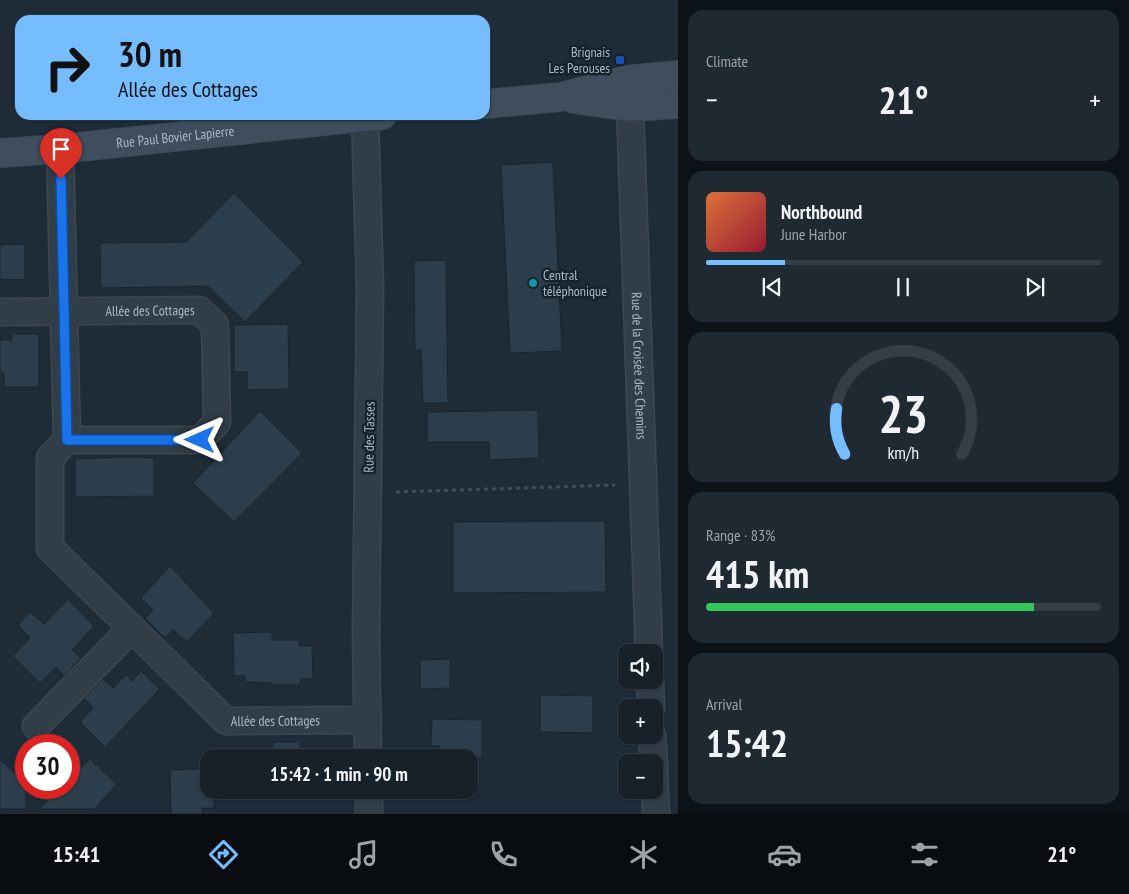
<!DOCTYPE html>
<meta charset="utf-8">
<style>
:root{--surface:#16212a;--page:#1f2932;--text:#f1f3f6;--muted:#9ea3a8;--line:#353e47;--accent:#76bdff}
body{margin:0;font-family:"PT Sans Narrow",sans-serif;background:var(--page);color:var(--text);height:100vh;display:flex;flex-direction:column;font-size:19px;white-space:nowrap}
*{box-sizing:border-box;margin:0}
p{font-size:16px;color:var(--muted)}
.icon{flex:none;width:28px;height:28px;fill:none;stroke:currentColor;stroke-width:2;stroke-linecap:round;stroke-linejoin:round}
.map{position:relative;flex:1;overflow:hidden}
.drawer{display:flex;flex-direction:column;gap:10px;padding:10px;background:#0c1217;width:451px}
.drawer>*{flex:none}
.guide{position:absolute;left:15px;top:15px;width:475px;height:105px;border-radius:15px;box-shadow:0 1px 4px #0004,0 0 0 1px var(--line);background:#76bdff;color:#111;overflow:hidden}
.controls{position:absolute;left:618px;top:644px;display:grid;gap:10px}
.controls a{display:grid;place-items:center;width:45px;height:45px;border-radius:10px;background:var(--surface);box-shadow:0 1px 4px #0004,0 0 0 1px var(--line);font-size:25px}
.speed{position:absolute;left:15px;top:734px;display:flex;gap:10px;font-size:25px;font-weight:700;text-align:center}
.speed>*{display:grid;place-content:center;width:65px;height:65px;border-radius:50%;background:var(--surface);box-shadow:0 1px 4px #0004,0 0 0 1px var(--line);line-height:1}
.speed .limit{border:8px solid #d22;background:#fff;color:#111}
.pin{position:absolute;display:grid;place-items:center;width:42px;height:42px;color:#fff;margin:-51px -21px;border-radius:50% 50% 50% 0;rotate:-45deg;box-shadow:0 0 5px #0007}
.pin .icon{rotate:45deg}
.me{position:absolute;width:55px;margin:-28px;rotate:270deg;stroke-linejoin:round;filter:drop-shadow(0 0 4px #0008)}
.turn{display:flex;align-items:center;gap:18px;height:105px;padding:0 20px;font-size:22px}
.turn .icon{width:65px;height:65px;stroke-width:2.5}
.turn b{display:block;font-size:35px;line-height:42px}
.big{font-size:38px;font-weight:700;line-height:1.1}
.drawer .widget{flex:1;display:flex;flex-direction:column;justify-content:center;gap:8px;min-width:0;padding:0 18px;border-radius:15px;background:var(--page)}
.drawer .dial{align-items:center;gap:0}
.dial svg{height:130px;overflow:visible;fill:none;stroke:var(--line);stroke-width:7;stroke-linecap:round;text-anchor:middle}
.dial text{fill:var(--text);stroke:none}
.song{display:flex;align-items:center;gap:15px}
.cover{width:60px;height:60px;border-radius:8px;background:linear-gradient(135deg,hsl(20 70% 55%),hsl(350 70% 35%))}
.played{height:5px;border-radius:2px;background:linear-gradient(90deg,var(--accent) 20%,var(--line) 20%)}
.keys{display:flex;justify-content:space-around;direction:ltr}
.heat{display:flex;justify-content:space-between;align-items:center;font-size:28px;direction:ltr}
.charge{height:8px;border-radius:4px;background:linear-gradient(90deg,#34c759 83%,var(--line) 0)}
.trip{position:absolute;left:200px;top:749px;width:278px;height:50px;border-radius:15px;background:var(--surface);box-shadow:0 1px 4px #0004,0 0 0 1px var(--line);font-weight:700;line-height:50px;text-align:center}
.menu{display:flex;height:80px;justify-content:space-around;align-items:center;background:#090d11;color:var(--muted)}
.menu .icon{width:35px;height:35px}
.menu .selected{color:var(--accent)}
.menu b{font-size:22px;color:var(--text)}
main{display:flex;flex:1;min-height:0}
.map>svg:first-child{display:block}
.building{fill:#2c3e4c;stroke:#19252e}
.lines{fill:none;stroke-linecap:round;stroke-linejoin:round}
.street-casing{stroke:#3b4752;stroke-width:29}
.secondary-casing{stroke:#3b4752;stroke-width:30}
.path{stroke:#385150;stroke-width:3;stroke-dasharray:4 4;stroke-linecap:butt}
.street{stroke:#313e48;stroke-width:26}
.secondary{stroke:#3f4d5c;stroke-width:28}
.route-casing{stroke:#114b97;stroke-width:12}
.route{stroke:#1a73e8;stroke-width:9}
.transit-dot{fill:#1a4fb4;stroke:#17232c;stroke-width:2}
.culture-dot{fill:#0f9aa8;stroke:#17232c;stroke-width:2}
.labels{text-anchor:middle;stroke-width:5;stroke-linejoin:round;paint-order:stroke}
.poi-label{font-size:14px;fill:#abb9c5;stroke:#17232c;text-anchor:end}
.street-label{font-size:14px;fill:#abb9c5;stroke:#17232c}
</style>
<main>
<div class="map">
<svg width="678" height="814" viewBox="0 0 678 814">
<rect width="100%" height="100%" fill="#1e2c38"/>
<g class="building">
<polygon points="553,162 562,351 510,353 501,165"/>
<polygon points="234,193 303,262 245,322 208,286 101,288 100,243 186,242"/>
<polygon points="25,244 25,280 0,279 0,245"/>
<polygon points="446,260 448,403 423,403 421,350 415,350 414,261"/>
<polygon points="288,324 289,389 247,390 247,372 234,372 234,325"/>
<polygon points="12,334 39,334 39,387 4,387 4,373 0,373 0,340 12,340"/>
<polygon points="538,410 539,458 490,460 489,442 427,442 427,412"/>
<polygon points="260,411 302,453 234,522 193,483"/>
<polygon points="127,457 154,458 154,496 75,497 75,459"/>
<polygon points="605,521 606,592 453,593 453,522"/>
<polygon points="170,566 214,613 187,642 173,630 165,638 145,618 153,610 141,598"/>
<polygon points="68,599 94,626 72,650 81,658 64,676 56,667 40,683 13,656 30,638 18,625 30,612 44,624"/>
<polygon points="272,632 272,640 299,640 299,646 312,646 313,679 301,679 300,685 273,685 272,683 245,682 245,676 234,676 233,633"/>
<polygon points="450,659 450,688 420,689 420,660"/>
<polygon points="141,671 160,689 105,747 80,722 93,708 84,698 103,679 113,688 126,675 132,681"/>
<polygon points="540,695 593,696 593,733 540,732"/>
<polygon points="432,719 482,720 482,758 439,758 439,746 431,746"/>
<polygon points="273,742 300,742 300,750 314,749 314,758 273,758"/>
<polygon points="0,759 26,784 26,809 0,809"/>
<polygon points="90,759 117,784 94,809 39,809 60,788 69,788 69,779"/>
<polygon points="209,769 209,790 214,790 214,808 202,808 202,814 171,814 170,770"/>
<polygon points="274,790 314,790 301,791 300,797 274,798"/>
</g>
<g class="lines">
<defs>
<g id="street">
<path id="s1" d="M628,86L630,107L649,652"/>
<polyline points="365,117 370,287 366,636 368,758"/>
<path id="s2" d="M60,149L67,440L50,458V548L226,721L368,720"/>
<path id="s3" d="M0,312L199,310L215,325L217,422L200,440H67"/>
<polyline points="650,680 651,708"/>
<polyline points="36,726 132,628"/>
<polyline points="652,735 654,762"/>
<polyline points="654,768 656,814"/>
<polyline points="369,790 369,814"/>
</g>
<g id="secondary">
<polyline points="574,99 630,107 678,104"/>
<polyline points="485,104 560,97 627,80 678,75"/>
<path id="s4" d="M0,153L60,149L382,115"/>
</g>
</defs>
<use href="#street" class="street-casing"/>
<use href="#secondary" class="secondary-casing"/>
<polyline class="path" points="396,492 615,485"/>
<use href="#street" class="street"/>
<use href="#secondary" class="secondary"/>
</g>
<g class="lines">
<defs>
<polyline id="route" points="61,179 67,440 200,440"/>
</defs>
<use href="#route" class="route-casing"/>
<use href="#route" class="route"/>
</g>
<rect class="transit-dot" x="615" y="55" width="10" height="10" rx="2.5"/>
<circle class="culture-dot" cx="533" cy="283" r="5"/>
<g class="labels">
<g class="poi-label">
<text x="610" y="57">Brignais<tspan x="610" dy="16">Les Perouses</tspan></text>
<text x="543" y="280" text-anchor="start">Central<tspan x="543" dy="16">téléphonique</tspan></text>
</g>
<g class="street-label">
<text dy="5" stroke="none"><textPath href="#s4" startOffset="176">Rue Paul Bovier Lapierre</textPath></text>
<text dy="5" stroke="none"><textPath href="#s3" startOffset="150">Allée des Cottages</textPath></text>
<text dy="5" stroke="none"><textPath href="#s1" startOffset="280">Rue de la Croisée des Chemins</textPath></text>
<text transform="translate(369 437) rotate(-89)" y="5">Rue des Tasses</text>
<text dy="5" stroke="none"><textPath href="#s2" startOffset="702">Allée des Cottages</textPath></text>
</g>
</g>
</svg>
<div class="controls">
<a><svg class="icon" aria-label="sound" viewBox="0 0 24 24"><path d="M4 9h4l5-4v14l-5-4H4zM17 9q2 3 0 6"/></svg></a>
<a>+</a>
<a>−</a>
</div>
<div class="speed"><div class="limit">30</div></div>
<div class="pin" style="left:61px;top:179px;background:#d93025"><svg class="icon" aria-label="arrive" viewBox="0 0 24 24"><path d="M6 21V4h12l-3 4 3 4H6"/></svg></div>
<svg class="me" style="left:200px;top:440px" viewBox="-20 -20 40 40"><path d="M0-17L14 15 0 8-14 15z" fill="#1a73e8" stroke="#fff" stroke-width="4"/></svg>
<div class="trip">15:42 · 1 min · 90 m</div>
<div class="guide">
<div class="turn"><svg class="icon" aria-label="right" viewBox="0 0 24 24"><path d="M7 20v-9h11M14 6l5 5-5 5"/></svg><div><b>30 m</b>Allée des Cottages</div></div>
</div>
</div>
<section class="drawer">
<div class="widget"><p>Climate</p>
<div class="heat"><a>−</a><b class="big">21°</b><a>+</a></div>
</div>
<div class="widget">
<div class="song"><i class="cover"></i><div><b>Northbound</b><p>June Harbor</p></div></div>
<div class="played"></div>
<div class="keys"><svg class="icon" aria-label="previous" viewBox="0 0 24 24"><path d="M18 5L8 12l10 7zM5 5v14"/></svg><svg class="icon" aria-label="pause" viewBox="0 0 24 24"><path d="M8 5v14M16 5v14"/></svg><svg class="icon" aria-label="next" viewBox="0 0 24 24"><path d="M6 5l10 7-10 7zM19 5v14"/></svg></div>
</div>
<div class="widget dial"><svg viewBox="0 0 100 80">
<path d="M14 69A42 42 0 1 1 86 69"/>
<path d="M14 69A42 42 0 0 1 9 41" stroke="#76bdff"/>
<text x="50" y="56" font-size="32" font-weight="700">23</text>
<text x="50" y="72" font-size="11">km/h</text>
</svg></div>
<div class="widget"><p>Range · 83%</p><b class="big">415 km</b><div class="charge"></div></div>
<div class="widget"><p>Arrival</p><b class="big">15:42</b></div>
</section>
</main>
<nav class="menu">
<b>15:41</b>
<svg class="icon selected" aria-label="directions" viewBox="0 0 24 24"><path d="M12 3l9 9-9 9-9-9zM9 14v-3h6M13 9l2 2-2 2"/></svg>
<svg class="icon" aria-label="music" viewBox="0 0 24 24"><path d="M9 18V5l10-2v13"/><circle cx="6" cy="18" r="3"/><circle cx="16" cy="16" r="3"/></svg>
<svg class="icon" aria-label="phone" viewBox="0 0 24 24"><path d="M5 4h4l2 5-3 2q2 4 5 5l2-3 5 2v4C11 20 4 13 5 4z"/></svg>
<svg class="icon" aria-label="climate" viewBox="0 0 24 24"><path d="M12 3v18M4 7l16 10M4 17L20 7"/></svg>
<svg class="icon" aria-label="car" viewBox="0 0 24 24"><path d="M5 17H2v-5l4-1 3-4h7l3 4 3 1v5h-3M9 17h6M6 11h13"/><circle cx="7" cy="17" r="2"/><circle cx="17" cy="17" r="2"/></svg>
<svg class="icon" aria-label="filters" viewBox="0 0 24 24"><path d="M4 7h16M4 17h16"/><circle cx="9" cy="7" r="2"/><circle cx="15" cy="17" r="2"/></svg>
<b>21°</b>
</nav>
